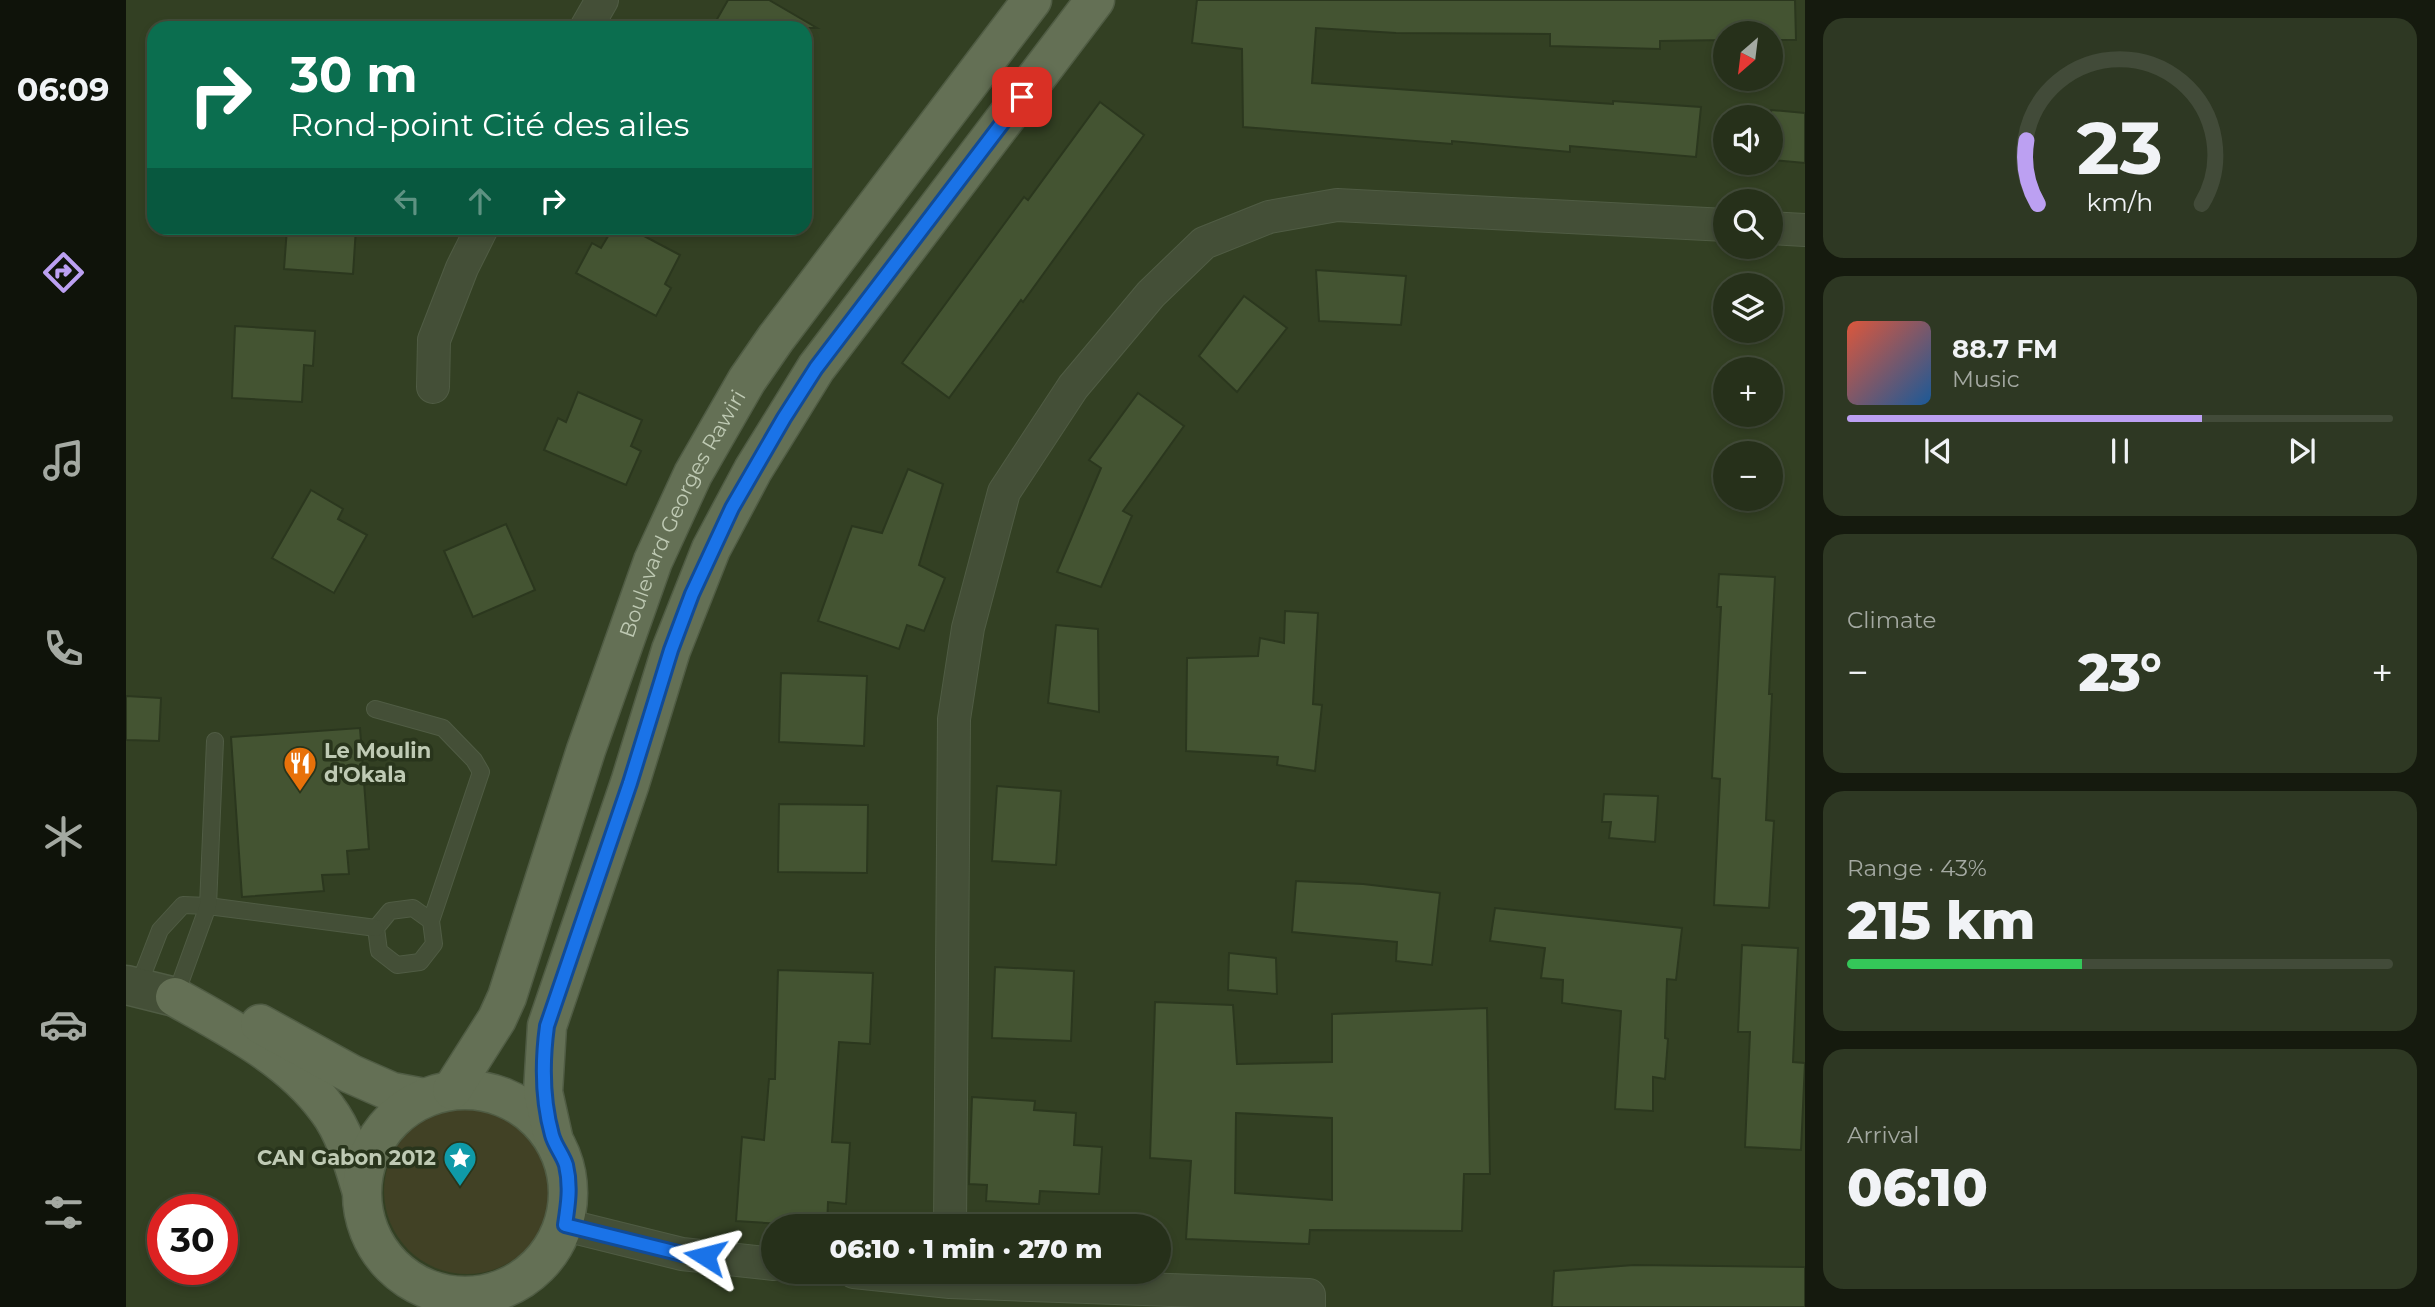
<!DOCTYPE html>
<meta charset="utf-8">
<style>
:root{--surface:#26301a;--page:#2e3823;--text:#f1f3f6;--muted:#a4a9a2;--line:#424b39;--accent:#bca0f2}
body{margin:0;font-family:Montserrat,sans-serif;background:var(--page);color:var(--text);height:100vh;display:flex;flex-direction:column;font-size:26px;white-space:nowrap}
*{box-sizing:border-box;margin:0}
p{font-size:23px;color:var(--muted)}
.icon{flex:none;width:38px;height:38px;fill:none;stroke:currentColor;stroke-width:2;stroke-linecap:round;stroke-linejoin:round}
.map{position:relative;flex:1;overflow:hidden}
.sheet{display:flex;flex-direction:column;gap:18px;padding:18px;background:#151a0e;width:630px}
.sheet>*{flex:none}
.banner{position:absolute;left:21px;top:21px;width:665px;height:214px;border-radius:21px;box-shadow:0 4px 10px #0003,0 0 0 2px var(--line);background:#0b6e4f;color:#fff;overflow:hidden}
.needle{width:46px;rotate:208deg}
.fabs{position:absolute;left:1587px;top:21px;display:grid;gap:14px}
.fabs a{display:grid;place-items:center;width:70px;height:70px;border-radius:50%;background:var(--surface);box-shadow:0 4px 10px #0003,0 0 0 2px var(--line);font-size:35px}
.speed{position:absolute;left:21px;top:1194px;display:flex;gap:14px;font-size:35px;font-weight:700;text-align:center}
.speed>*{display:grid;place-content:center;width:91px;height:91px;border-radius:50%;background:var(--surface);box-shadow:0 4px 10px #0003,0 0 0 2px var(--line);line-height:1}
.speed .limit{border:10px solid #d22;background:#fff;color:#111}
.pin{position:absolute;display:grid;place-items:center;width:60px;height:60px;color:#fff;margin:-30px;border-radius:14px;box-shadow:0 4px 10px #0006}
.me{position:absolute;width:77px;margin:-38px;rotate:279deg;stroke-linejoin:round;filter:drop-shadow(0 0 5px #0008)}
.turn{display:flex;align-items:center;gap:24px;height:147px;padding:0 28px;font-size:32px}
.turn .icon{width:91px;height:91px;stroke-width:2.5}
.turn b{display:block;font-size:49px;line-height:60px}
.lanes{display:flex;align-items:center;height:66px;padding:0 28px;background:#0003;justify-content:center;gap:35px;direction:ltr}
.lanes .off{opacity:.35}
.big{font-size:52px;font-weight:800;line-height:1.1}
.sheet .widget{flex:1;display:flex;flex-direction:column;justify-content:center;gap:10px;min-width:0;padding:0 24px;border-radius:21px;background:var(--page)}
.sheet .dial{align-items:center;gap:0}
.dial svg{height:182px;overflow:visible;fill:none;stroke:var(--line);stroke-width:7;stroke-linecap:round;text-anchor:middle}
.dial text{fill:var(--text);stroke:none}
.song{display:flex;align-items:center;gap:21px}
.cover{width:84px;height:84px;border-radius:10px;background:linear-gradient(135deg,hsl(10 70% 55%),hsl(210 70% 35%))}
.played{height:7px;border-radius:4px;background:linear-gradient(90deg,var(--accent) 65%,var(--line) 65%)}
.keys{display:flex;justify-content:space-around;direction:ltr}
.heat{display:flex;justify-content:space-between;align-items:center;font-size:38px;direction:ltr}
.charge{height:10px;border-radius:5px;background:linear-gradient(90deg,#34c759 43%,var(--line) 0)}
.trip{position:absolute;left:635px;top:1214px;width:410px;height:70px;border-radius:35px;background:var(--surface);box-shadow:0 4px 10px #0003,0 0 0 2px var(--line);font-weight:800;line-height:70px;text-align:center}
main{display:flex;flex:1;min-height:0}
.dock{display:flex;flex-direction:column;width:126px;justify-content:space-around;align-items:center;background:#0f130a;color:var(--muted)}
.dock .icon{width:49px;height:49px}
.dock .on{color:var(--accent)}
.dock b{font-size:32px;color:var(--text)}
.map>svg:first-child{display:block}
.green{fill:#414125}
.building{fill:#445432;stroke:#2b371e;stroke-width:2;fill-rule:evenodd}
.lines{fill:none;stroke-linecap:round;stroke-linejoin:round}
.service-casing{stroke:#505c44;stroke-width:18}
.minor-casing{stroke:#505c44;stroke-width:34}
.tertiary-casing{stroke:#505c44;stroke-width:41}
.primary-casing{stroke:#505c44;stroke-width:41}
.service{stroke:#444f37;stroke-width:16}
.minor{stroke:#444f37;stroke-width:32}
.tertiary{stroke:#444f37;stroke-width:38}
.primary{stroke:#647055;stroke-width:38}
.route-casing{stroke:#114b97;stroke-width:18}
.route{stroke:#1a73e8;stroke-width:12}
.labels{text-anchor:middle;stroke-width:7;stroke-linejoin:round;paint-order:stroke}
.street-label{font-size:21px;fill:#bfcab4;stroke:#29351c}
.poi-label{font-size:21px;font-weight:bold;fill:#bfcab4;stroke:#29351c;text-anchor:start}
</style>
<main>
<nav class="dock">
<b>06:09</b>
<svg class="icon on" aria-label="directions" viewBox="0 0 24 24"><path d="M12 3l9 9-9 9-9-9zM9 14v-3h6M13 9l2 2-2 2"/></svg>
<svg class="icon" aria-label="music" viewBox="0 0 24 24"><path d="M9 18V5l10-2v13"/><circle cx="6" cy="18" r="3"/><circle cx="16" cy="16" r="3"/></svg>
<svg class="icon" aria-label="phone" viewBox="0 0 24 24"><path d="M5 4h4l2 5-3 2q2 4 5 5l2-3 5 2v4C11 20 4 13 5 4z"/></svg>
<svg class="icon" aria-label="climate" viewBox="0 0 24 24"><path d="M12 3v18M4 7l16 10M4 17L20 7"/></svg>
<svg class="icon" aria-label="car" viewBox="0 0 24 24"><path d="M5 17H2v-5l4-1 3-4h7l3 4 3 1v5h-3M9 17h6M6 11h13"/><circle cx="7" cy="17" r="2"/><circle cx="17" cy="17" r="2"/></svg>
<svg class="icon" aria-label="filters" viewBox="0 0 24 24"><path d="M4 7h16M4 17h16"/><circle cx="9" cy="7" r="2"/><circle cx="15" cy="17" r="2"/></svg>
</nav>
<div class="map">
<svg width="1679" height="1307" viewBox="0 0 1679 1307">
<rect width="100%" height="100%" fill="#334023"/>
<circle class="green" cx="341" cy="1191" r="83"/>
<g class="building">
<polygon points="602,0 643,0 691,28 586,28"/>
<polygon points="1071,0 1669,0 1670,40 1645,40 1645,33 1600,33 1600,40 1534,41 1534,49 1424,46 1424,34 1270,33 1190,28 1186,83 1487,104 1487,101 1575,107 1570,157 1444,146 1444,152 1326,141 1326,144 1117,127 1116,49 1066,43"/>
<polygon points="974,102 1018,135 897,302 895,300 823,398 776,363 898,197 902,200"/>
<polygon points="1645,110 1679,113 1679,163 1645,160"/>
<polygon points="161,228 230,228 227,274 158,269"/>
<polygon points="487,228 503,228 554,255 539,284 545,288 530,316 450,273 466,243 475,248"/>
<polygon points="1190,270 1280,276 1275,325 1193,321"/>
<polygon points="1118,296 1161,328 1111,392 1073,356"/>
<polygon points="109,326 189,331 187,366 178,365 176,402 106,398"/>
<polygon points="452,392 516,420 505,446 515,451 500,485 418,450 432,418 440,422"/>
<polygon points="1012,393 1058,426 997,511 1006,516 975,587 931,572 975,468 963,460"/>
<polygon points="782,469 817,484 793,565 819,578 798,631 781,625 773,649 692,621 726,526 756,533"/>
<polygon points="185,490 217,509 212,519 241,535 208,593 146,558"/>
<polygon points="380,524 409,590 347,617 318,551"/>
<polygon points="1593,574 1649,577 1643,694 1646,694 1640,820 1648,821 1643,908 1588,905 1594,779 1586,778 1595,607 1591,607"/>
<polygon points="1159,611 1192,613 1187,704 1196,705 1189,771 1151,765 1152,757 1060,751 1061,658 1132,656 1134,638 1158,643"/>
<polygon points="930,625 972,629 973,712 922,703"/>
<polygon points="655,673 741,676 738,746 653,742"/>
<polygon points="0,696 35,698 33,741 0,740"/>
<polygon points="234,728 243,849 221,851 223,874 196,875 198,891 116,897 105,737"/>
<polygon points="871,786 935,791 930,865 866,861"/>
<polygon points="1478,794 1532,796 1529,842 1483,838 1485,822 1476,822"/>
<polygon points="653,804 742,805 741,873 652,872"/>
<polygon points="1170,881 1237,884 1314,893 1306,965 1270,961 1271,942 1166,932"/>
<polygon points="1369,908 1556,928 1550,980 1541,979 1539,1038 1542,1039 1539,1079 1527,1077 1527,1111 1489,1109 1495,1011 1436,1003 1437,980 1415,978 1419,948 1364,941"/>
<polygon points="1616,945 1672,948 1667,1062 1679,1063 1675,1150 1619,1147 1624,1032 1612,1032"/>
<polygon points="1103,953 1150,958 1151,994 1102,990"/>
<polygon points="869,967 948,971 945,1041 866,1038"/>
<polygon points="652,970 747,973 744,1044 713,1042 706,1142 724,1143 720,1204 702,1202 701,1227 610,1221 616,1137 638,1140 643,1079 649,1079"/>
<path d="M1029,1002L1107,1005L1111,1064L1206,1062V1014L1361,1008L1364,1174H1338L1336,1231L1184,1230L1183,1244L1060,1239L1065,1161L1024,1158ZM1110,1113L1206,1118V1200L1109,1193Z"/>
<polygon points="846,1097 909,1101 908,1110 950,1113 948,1145 976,1147 973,1194 914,1191 913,1204 860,1201 861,1185 843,1184"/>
<polygon points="1508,1265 1679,1267 1679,1307 1426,1307 1428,1271"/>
</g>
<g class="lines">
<defs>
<g id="service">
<polyline points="249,709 317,728 348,760 355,772 305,921 308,944 294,962 271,965 253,951 250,928 264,911 287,908 305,921"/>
<polyline points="12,987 34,930 57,905 82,906 250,928"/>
<polyline points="49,997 82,906 89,741"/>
</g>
<g id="minor">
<polyline points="460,28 476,0"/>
<polyline points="1645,228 1679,230"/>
<polyline points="307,387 308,340 336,268 356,228"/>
<polyline points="439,1225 556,1254 648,1264"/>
<polyline points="824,1227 828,719 842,628 878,492 947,387 1025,294 1078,243 1143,217 1211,205 1600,225"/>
<polyline points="728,1272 824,1282 1183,1295 1183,1307"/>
</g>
<polyline id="tertiary" points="0,985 49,997"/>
<g id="primary">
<path d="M49,997C102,1027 164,1058 201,1109C218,1131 227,1162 235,1189"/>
<polyline points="134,1024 225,1074 266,1092 298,1098"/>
<circle cx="339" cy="1193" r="103"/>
<path id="s1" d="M326,1090L371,1019L381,997L460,750L527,561L567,474L621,380L650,338L906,0"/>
<polyline points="427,1137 417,1092 421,1026 504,783 545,650 585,549 627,470 690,368 969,0"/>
</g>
</defs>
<use href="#service" class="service-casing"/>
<use href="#minor" class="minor-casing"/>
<use href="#tertiary" class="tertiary-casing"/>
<use href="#primary" class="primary-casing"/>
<use href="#service" class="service"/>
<use href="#minor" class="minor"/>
<use href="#tertiary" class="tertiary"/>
<use href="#primary" class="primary"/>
</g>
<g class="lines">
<defs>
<path id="route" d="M579,1256L556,1254L439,1225C442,1205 445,1186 440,1165C437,1155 429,1146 426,1135C416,1099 416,1063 421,1026L504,783L545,650L566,594L606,508L658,418L690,368L896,97"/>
</defs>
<use href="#route" class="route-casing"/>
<use href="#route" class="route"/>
</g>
<defs>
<symbol id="restaurant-pin" viewBox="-11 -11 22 30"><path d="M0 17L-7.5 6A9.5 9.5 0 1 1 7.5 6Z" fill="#e8710a" stroke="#29351c"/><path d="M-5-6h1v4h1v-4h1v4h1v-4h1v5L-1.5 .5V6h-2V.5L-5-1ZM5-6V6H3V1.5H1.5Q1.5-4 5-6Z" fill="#fff"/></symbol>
<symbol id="sight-pin" viewBox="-11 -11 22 30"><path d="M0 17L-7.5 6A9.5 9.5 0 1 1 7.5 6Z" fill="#0f9aa8" stroke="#29351c"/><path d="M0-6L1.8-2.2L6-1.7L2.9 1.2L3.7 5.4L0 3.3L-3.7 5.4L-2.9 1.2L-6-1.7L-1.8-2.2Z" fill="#fff"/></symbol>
</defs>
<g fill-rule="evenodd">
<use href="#restaurant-pin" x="155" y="744" width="38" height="52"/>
<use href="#sight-pin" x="315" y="1139" width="38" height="52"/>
</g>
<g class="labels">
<g class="street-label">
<text dy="7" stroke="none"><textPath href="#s1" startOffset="623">Boulevard Georges Rawiri</textPath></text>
</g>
<g class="poi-label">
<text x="198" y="758">Le Moulin<tspan x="198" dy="24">d'Okala</tspan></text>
<text x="310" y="1165" text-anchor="end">CAN Gabon 2012</text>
</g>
</g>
</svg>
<div class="fabs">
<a><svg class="needle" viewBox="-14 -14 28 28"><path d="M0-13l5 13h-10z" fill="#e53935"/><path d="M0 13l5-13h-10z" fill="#a4a9a2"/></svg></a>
<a><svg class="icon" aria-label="sound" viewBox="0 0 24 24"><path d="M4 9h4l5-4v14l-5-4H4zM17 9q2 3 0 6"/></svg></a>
<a><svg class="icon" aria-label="search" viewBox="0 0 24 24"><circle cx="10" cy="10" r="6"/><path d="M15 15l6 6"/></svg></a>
<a><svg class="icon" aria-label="layers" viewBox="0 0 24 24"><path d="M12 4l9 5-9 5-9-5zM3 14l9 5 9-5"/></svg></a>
<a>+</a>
<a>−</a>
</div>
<div class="speed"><div class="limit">30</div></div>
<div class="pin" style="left:896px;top:97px;background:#d93025"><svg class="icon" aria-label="arrive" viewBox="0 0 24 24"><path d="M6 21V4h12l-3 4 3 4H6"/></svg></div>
<svg class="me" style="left:579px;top:1256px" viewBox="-20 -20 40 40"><path d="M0-17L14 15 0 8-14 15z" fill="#1a73e8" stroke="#fff" stroke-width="4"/></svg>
<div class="trip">06:10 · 1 min · 270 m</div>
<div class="banner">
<div class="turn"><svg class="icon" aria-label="right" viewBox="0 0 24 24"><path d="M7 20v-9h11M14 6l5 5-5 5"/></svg><div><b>30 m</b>Rond-point Cité des ailes</div></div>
<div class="lanes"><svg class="icon off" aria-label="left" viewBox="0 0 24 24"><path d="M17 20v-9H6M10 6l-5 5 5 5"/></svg><svg class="icon off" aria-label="ahead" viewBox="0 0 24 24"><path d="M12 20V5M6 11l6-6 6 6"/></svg><svg class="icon" aria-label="right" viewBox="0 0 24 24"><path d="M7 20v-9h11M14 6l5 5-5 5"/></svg></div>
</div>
</div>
<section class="sheet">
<div class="widget dial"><svg viewBox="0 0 100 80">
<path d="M14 69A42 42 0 1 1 86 69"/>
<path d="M14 69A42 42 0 0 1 9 41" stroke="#bca0f2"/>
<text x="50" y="56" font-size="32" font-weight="700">23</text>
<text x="50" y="72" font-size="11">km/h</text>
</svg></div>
<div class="widget">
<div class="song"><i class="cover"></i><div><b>88.7 FM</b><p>Music</p></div></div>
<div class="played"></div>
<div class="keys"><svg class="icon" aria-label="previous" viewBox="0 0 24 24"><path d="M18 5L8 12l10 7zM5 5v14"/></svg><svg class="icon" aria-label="pause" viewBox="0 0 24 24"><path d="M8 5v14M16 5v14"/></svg><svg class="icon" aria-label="next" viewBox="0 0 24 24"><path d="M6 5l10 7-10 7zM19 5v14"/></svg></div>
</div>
<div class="widget"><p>Climate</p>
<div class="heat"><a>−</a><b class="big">23°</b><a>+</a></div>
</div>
<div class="widget"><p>Range · 43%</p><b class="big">215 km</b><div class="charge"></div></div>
<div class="widget"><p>Arrival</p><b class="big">06:10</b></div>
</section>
</main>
